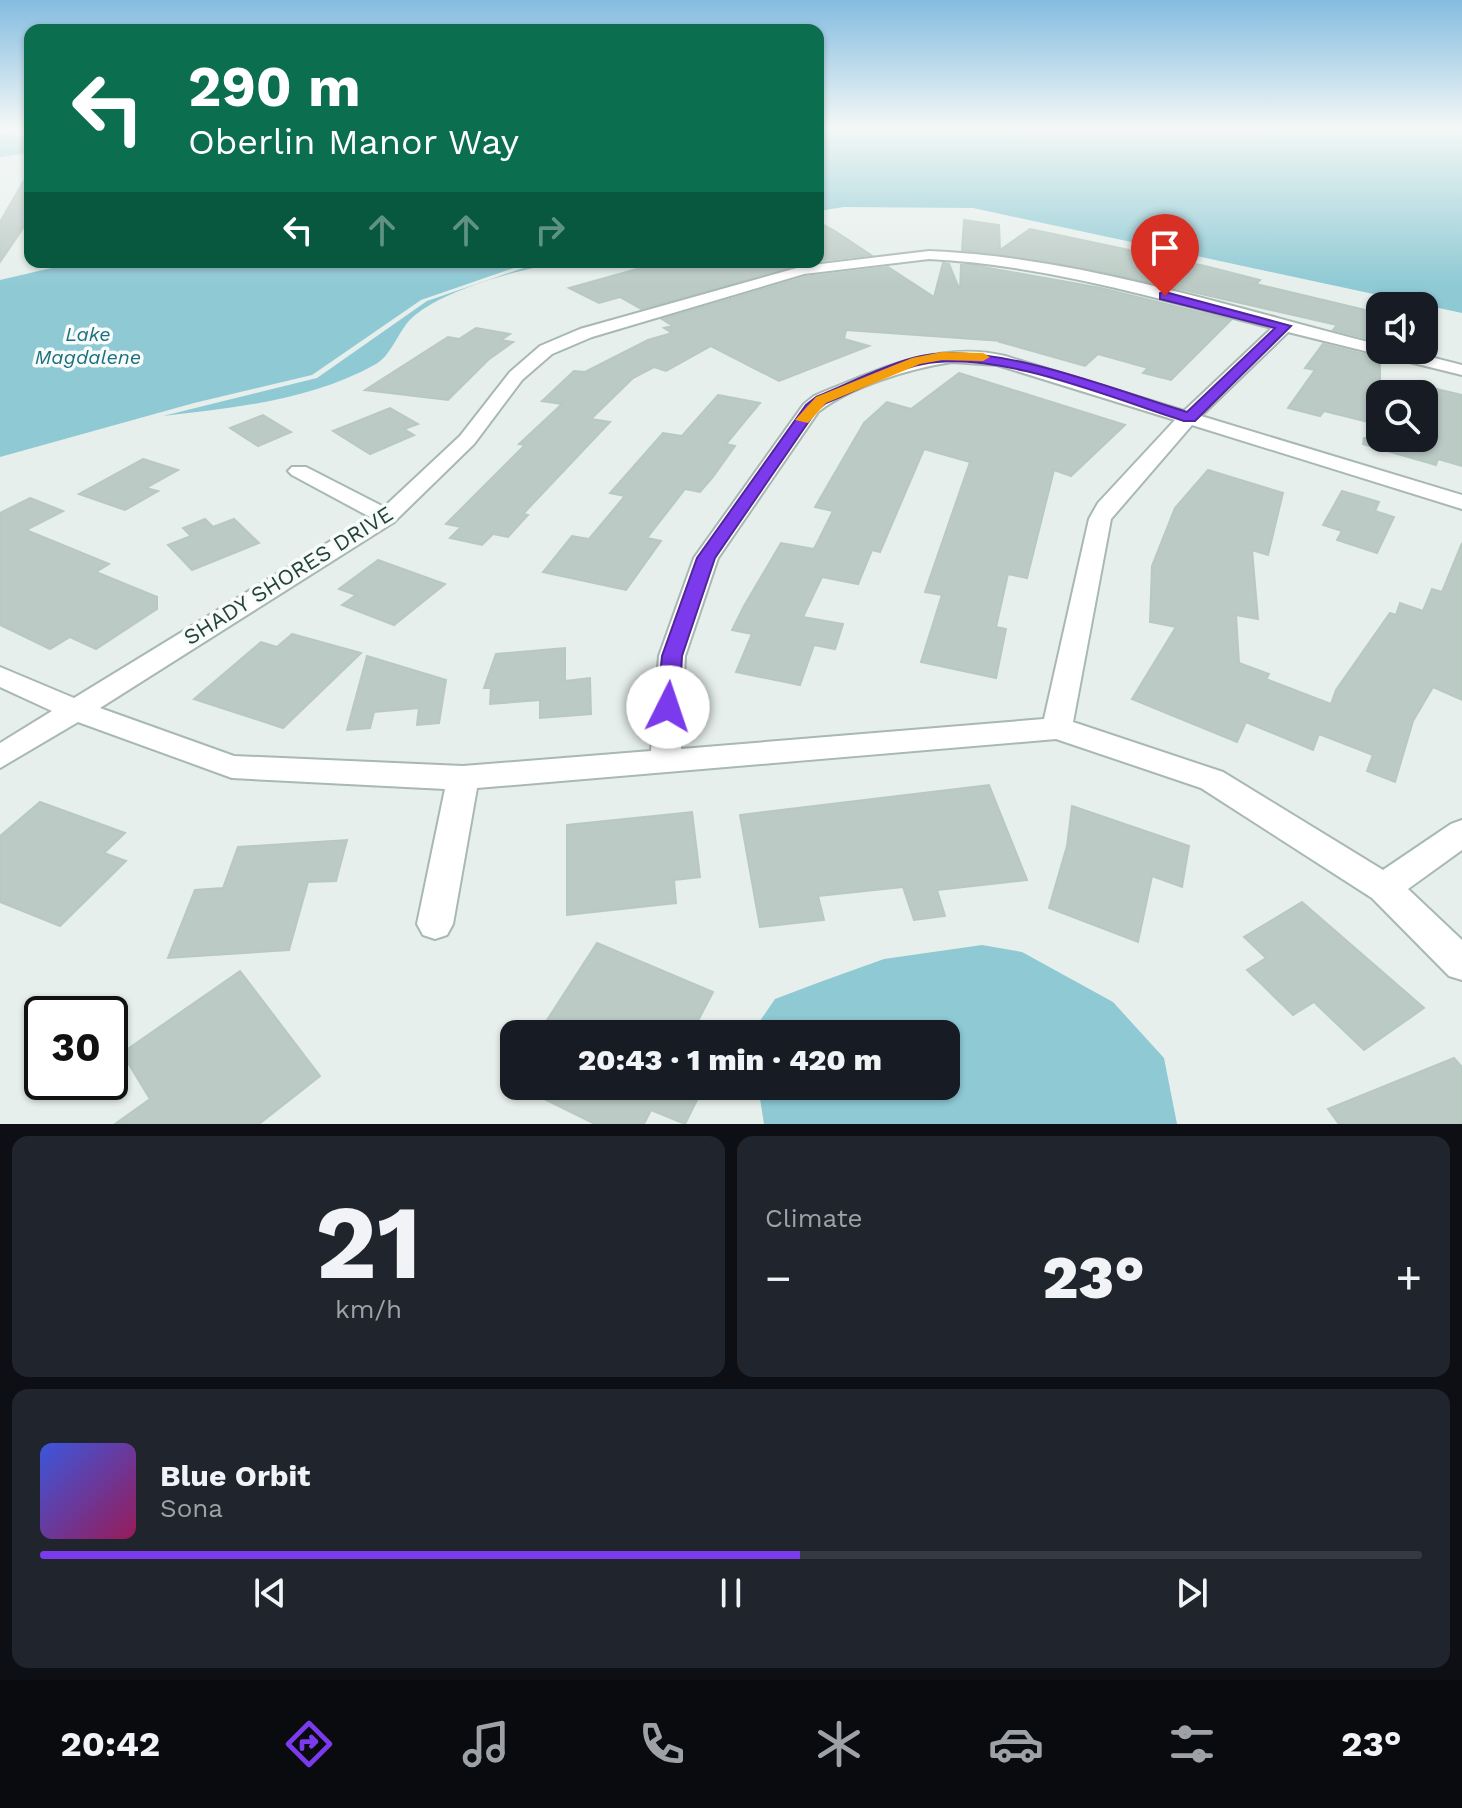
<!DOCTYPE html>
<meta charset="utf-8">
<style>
:root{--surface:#171b24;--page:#20242c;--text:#f1f3f6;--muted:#9ea1a6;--line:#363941;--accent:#7c3aed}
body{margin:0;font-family:"Work Sans",sans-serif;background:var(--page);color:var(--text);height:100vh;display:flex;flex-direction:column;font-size:30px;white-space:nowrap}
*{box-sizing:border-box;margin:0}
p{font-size:26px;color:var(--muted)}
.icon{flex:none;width:44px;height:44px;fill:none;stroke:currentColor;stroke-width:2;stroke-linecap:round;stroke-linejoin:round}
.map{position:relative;height:1124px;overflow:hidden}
.side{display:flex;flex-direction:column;gap:12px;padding:12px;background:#0d0f14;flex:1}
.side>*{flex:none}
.top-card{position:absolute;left:24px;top:24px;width:800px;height:244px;border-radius:16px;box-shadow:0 2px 6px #0004;background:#0b6e4f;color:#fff;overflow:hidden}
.fabs{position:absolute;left:1366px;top:292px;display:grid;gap:16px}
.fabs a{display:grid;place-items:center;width:72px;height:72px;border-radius:16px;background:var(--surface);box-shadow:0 2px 6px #0004;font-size:40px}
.speed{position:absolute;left:24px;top:996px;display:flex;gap:16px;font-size:40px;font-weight:700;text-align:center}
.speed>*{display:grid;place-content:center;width:104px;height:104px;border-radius:50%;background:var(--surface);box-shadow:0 2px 6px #0004;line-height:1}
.speed .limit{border:4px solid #111;border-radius:12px;background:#fff;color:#111}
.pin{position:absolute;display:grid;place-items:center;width:68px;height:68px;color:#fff;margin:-82px -34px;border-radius:50% 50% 50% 0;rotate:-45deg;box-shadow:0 0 8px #0007}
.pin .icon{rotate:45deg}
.me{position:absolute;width:88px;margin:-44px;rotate:4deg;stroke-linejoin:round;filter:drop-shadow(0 0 6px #0008)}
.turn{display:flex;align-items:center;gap:28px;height:168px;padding:0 32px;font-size:36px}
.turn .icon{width:104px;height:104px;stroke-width:2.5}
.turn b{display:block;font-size:56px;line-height:68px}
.lanes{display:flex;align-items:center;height:76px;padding:0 32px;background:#0003;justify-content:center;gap:40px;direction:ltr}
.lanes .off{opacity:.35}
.big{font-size:60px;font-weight:800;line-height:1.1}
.side .card{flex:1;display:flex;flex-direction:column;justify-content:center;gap:12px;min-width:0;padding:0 28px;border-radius:16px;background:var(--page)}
.side .dial{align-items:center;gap:0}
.dial b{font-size:104px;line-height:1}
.song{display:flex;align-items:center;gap:24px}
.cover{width:96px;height:96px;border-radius:12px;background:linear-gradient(135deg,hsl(230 70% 55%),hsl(330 70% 35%))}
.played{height:8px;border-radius:4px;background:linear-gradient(90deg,var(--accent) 55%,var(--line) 55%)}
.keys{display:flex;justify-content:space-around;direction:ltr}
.heat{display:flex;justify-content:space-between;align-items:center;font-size:44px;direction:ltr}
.side .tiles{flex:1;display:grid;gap:12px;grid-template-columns:1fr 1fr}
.card:last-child{grid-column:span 2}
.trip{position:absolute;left:500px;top:1020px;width:460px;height:80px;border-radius:16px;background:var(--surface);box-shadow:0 2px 6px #0004;font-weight:800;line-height:80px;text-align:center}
.tabs{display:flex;height:128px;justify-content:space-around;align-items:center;background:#090b0e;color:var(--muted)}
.tabs .icon{width:56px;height:56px}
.tabs .current{color:var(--accent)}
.tabs b{font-size:36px;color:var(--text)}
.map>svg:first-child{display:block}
.water{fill:#8ec9d4}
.building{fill:#bbcac4;stroke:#b8c9c2;stroke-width:2}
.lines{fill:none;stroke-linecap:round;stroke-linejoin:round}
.minor-casing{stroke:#a8b8b2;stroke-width:4}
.minor{fill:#fff;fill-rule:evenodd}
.route{fill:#7c3aed;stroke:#51269a;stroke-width:2}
.slow{fill:#f59e0b}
.labels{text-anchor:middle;stroke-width:7;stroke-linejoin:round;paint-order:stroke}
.far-water-label{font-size:20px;font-style:italic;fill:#1c6f80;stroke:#f7fbf9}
.street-label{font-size:22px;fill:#24423a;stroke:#f7fbf9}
</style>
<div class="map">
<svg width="1462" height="1124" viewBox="0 0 1462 1124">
<rect width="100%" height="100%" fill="#e6efeb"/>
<g class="water">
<polygon points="818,128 1462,128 1462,313 973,208 844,207 818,211"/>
<polygon points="0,134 30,138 30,153 0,157"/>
<polygon points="77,262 531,262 421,300 312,375 194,403 0,457 0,280"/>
<path d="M541,262H563C521,269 448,288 414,316C399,328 393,354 376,364C312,400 234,408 163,416L317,378L427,301Z"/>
<polygon points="982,945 1022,952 1113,1002 1164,1058 1177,1124 764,1124 758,1086 946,1086 946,1034 751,1034 775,999 820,982 884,959"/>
</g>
<g class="building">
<polygon points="30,170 30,218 0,262 0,222"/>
<polygon points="964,220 999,225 1000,250 1030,229 1205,266 1260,280 1256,284 1357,308 1380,314 1380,342 1333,330 1337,325 1101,271 962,250"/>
<polygon points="818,222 835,231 871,255 818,261"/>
<polygon points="662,262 678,267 697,262 812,262 641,309 620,297 599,303 569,288"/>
<polygon points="943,263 949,264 960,291 961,265 972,265 1101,288 1231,320 1171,380 1143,373 1148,368 1098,354 1085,366 1000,342 1002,341 846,330 844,339 869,346 779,381 711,346 666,371 654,367 633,378 591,419 610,422 523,514 528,515 508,537 493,534 482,545 450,538 461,527 446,524 525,445 519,444 562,404 542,401 574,371 585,372 648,340 672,333 664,328 673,326 662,319 805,277 888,267 934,297"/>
<polygon points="476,328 510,334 501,340 513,342 488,360 448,400 365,390 448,337 459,339"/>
<polygon points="1323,344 1380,358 1380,425 1324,411 1320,416 1288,408 1315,370 1305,368"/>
<polygon points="959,373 1125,425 1071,476 1054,470 1027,578 1008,574 996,627 1006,629 996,678 921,662 942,595 925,592 970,462 924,449 880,552 872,550 858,584 822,577 803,617 843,624 835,649 814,645 800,685 736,672 752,634 732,630 744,606 781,543 814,549 833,511 815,507 864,423 887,402 911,409"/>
<polygon points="1424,386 1462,395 1462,466 1438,459 1436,465 1363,444 1364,438 1424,438"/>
<polygon points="718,395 760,403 726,444 735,446 713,477 700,492 685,489 647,538 661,541 626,590 543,572 572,536 589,539 625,496 610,493 663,433 682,436"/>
<polygon points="390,408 418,424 404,429 414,435 370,454 333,431"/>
<polygon points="263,415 291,432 258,446 230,428"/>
<polygon points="143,459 178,470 146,488 158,491 125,510 79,494"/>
<polygon points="1208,470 1283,493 1268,555 1252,550 1258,619 1236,615 1239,663 1269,674 1266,679 1331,704 1336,690 1390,613 1396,615 1400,603 1423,611 1432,589 1442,592 1462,543 1462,700 1433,687 1413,721 1395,782 1367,771 1373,755 1319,734 1313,750 1246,722 1237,742 1132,699 1176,627 1150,622 1152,566 1175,508"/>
<polygon points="1342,491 1379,502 1375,511 1394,517 1377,553 1337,540 1342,531 1323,525"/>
<polygon points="30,498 63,511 26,530 109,564 96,572 157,597 157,609 96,649 70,637 50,649 0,625 0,513"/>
<polygon points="205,519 213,527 234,519 259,543 192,570 168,545 191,536 183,528"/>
<polygon points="378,560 445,584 394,625 342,605 356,595 339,589"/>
<polygon points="292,634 361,653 283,728 194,699 261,642 277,647"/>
<polygon points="565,648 565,681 590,678 591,714 540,718 540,700 490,704 491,688 484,688 496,654"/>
<polygon points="367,656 446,680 439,723 417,725 419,708 374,712 370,728 347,730"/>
<polygon points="989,785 1027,880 937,890 945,916 914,920 903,887 818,896 824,920 760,927 740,815"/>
<polygon points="40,802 125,833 104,853 126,861 60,926 0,902 0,836"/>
<polygon points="1072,806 1189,846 1182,887 1152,876 1138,942 1049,908 1067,846"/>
<polygon points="692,812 700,877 674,880 676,903 567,915 567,825"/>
<polygon points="347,840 336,881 308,882 289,950 168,958 195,890 223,888 238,847"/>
<polygon points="1302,902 1424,1008 1364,1050 1314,1002 1293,1015 1247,970 1266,958 1244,937"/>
<polygon points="597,943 713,992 691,1034 538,1034"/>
<polygon points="240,971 320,1076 259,1124 115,1124 150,1099 122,1053"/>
<polygon points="1454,1058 1462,1067 1462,1124 1339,1124 1328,1109"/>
<polygon points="518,1086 704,1086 685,1124 651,1110 644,1124 595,1124"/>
</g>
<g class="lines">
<defs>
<path id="minor" d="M929,251C1082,257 1232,308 1380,345V350H1403L1462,365V375L1288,332L1201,416L1462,495V509L1192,425L1111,519L1073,722L1223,772L1383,870L1451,824L1462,820V850L1408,889L1462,940V980L1449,976L1372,898L1201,788L1056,739L477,788L453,924L447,935L435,939L423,935L417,924L445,789L232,778L78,722L0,768V743L52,711L0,687V667L74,698L370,517L292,475L288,471L292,467H306L384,507L460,436L510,372L540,346L580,329L804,266ZM929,259C1046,265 1159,299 1272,328L1184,411L1005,356C938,340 875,371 814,396L804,404L694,558L659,656L651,751L463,766L234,756L100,708L394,522L474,444L522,380L552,354L592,337L804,274ZM952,362L997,365L1175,420L1098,503L1089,519L1044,719L681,749L685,656L718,558L818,412C850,386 912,368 952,362Z"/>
</defs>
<use href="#minor" class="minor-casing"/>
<use href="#minor" class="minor"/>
</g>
<linearGradient id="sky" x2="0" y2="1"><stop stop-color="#84bce0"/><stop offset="0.45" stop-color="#f4f8f6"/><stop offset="1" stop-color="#f4f8f6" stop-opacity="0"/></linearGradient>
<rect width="1462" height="285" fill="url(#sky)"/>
<path class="route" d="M1165,292L1291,326L1195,421H1184C1111,398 996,349 923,364C891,370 857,391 826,403L816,411L715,558L682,656L679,707L668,715L661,713L657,707L662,656L697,558L806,405L816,397C848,384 880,367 913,358C986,337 1113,390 1187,412L1275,328L1160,299V293Z"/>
<polygon class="slow" points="942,352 983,353 990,357 983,361 942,360 920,364 826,403 808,423 795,420 816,397 912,358"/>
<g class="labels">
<g class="far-water-label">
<text x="88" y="341">Lake<tspan x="88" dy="23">Magdalene</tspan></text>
</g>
<g class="street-label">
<text transform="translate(288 575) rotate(-32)" y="8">SHADY SHORES DRIVE</text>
</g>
</g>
</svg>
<div class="fabs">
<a><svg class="icon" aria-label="sound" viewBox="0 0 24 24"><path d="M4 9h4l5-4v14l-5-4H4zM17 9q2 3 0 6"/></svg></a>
<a><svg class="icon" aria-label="search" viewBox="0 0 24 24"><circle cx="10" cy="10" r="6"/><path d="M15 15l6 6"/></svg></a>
</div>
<div class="speed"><div class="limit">30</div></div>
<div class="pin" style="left:1165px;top:296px;background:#d93025"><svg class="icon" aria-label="arrive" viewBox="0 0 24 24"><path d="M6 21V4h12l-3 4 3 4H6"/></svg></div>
<svg class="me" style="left:668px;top:707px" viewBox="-20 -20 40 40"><circle r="19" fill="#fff"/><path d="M0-13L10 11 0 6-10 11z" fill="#7c3aed"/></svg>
<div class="trip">20:43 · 1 min · 420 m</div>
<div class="top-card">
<div class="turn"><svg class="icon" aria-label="left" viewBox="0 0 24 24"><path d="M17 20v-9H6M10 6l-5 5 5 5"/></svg><div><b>290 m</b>Oberlin Manor Way</div></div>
<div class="lanes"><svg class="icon" aria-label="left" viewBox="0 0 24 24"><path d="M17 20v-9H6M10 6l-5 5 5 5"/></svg><svg class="icon off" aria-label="ahead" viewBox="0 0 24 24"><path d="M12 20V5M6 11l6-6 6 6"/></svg><svg class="icon off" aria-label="ahead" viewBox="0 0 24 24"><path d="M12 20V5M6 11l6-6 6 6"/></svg><svg class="icon off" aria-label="right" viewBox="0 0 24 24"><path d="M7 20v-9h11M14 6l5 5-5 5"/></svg></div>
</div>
</div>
<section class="side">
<div class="tiles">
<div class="card dial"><b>21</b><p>km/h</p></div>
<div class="card"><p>Climate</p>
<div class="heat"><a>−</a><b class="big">23°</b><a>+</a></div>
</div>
<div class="card">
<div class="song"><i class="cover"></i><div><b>Blue Orbit</b><p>Sona</p></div></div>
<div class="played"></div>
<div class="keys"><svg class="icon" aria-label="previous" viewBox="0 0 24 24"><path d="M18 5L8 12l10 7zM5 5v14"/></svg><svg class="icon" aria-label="pause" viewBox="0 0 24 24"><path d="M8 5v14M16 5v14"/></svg><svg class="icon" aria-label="next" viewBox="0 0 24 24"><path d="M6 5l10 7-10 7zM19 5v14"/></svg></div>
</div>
</div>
</section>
<nav class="tabs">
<b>20:42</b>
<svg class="icon current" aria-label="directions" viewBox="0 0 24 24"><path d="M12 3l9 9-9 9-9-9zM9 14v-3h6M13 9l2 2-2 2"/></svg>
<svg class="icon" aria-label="music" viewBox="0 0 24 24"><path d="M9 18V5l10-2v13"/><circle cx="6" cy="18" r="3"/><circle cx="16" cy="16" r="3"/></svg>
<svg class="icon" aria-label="phone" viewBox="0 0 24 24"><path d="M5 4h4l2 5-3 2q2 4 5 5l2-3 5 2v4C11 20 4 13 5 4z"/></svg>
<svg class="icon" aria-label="climate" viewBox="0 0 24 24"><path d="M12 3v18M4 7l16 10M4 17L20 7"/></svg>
<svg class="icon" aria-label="car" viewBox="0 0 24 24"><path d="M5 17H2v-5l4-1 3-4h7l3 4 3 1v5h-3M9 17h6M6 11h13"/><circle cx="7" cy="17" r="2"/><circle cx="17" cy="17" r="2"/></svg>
<svg class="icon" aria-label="filters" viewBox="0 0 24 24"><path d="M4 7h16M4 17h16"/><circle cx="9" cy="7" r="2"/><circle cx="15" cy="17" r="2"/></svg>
<b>23°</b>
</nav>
